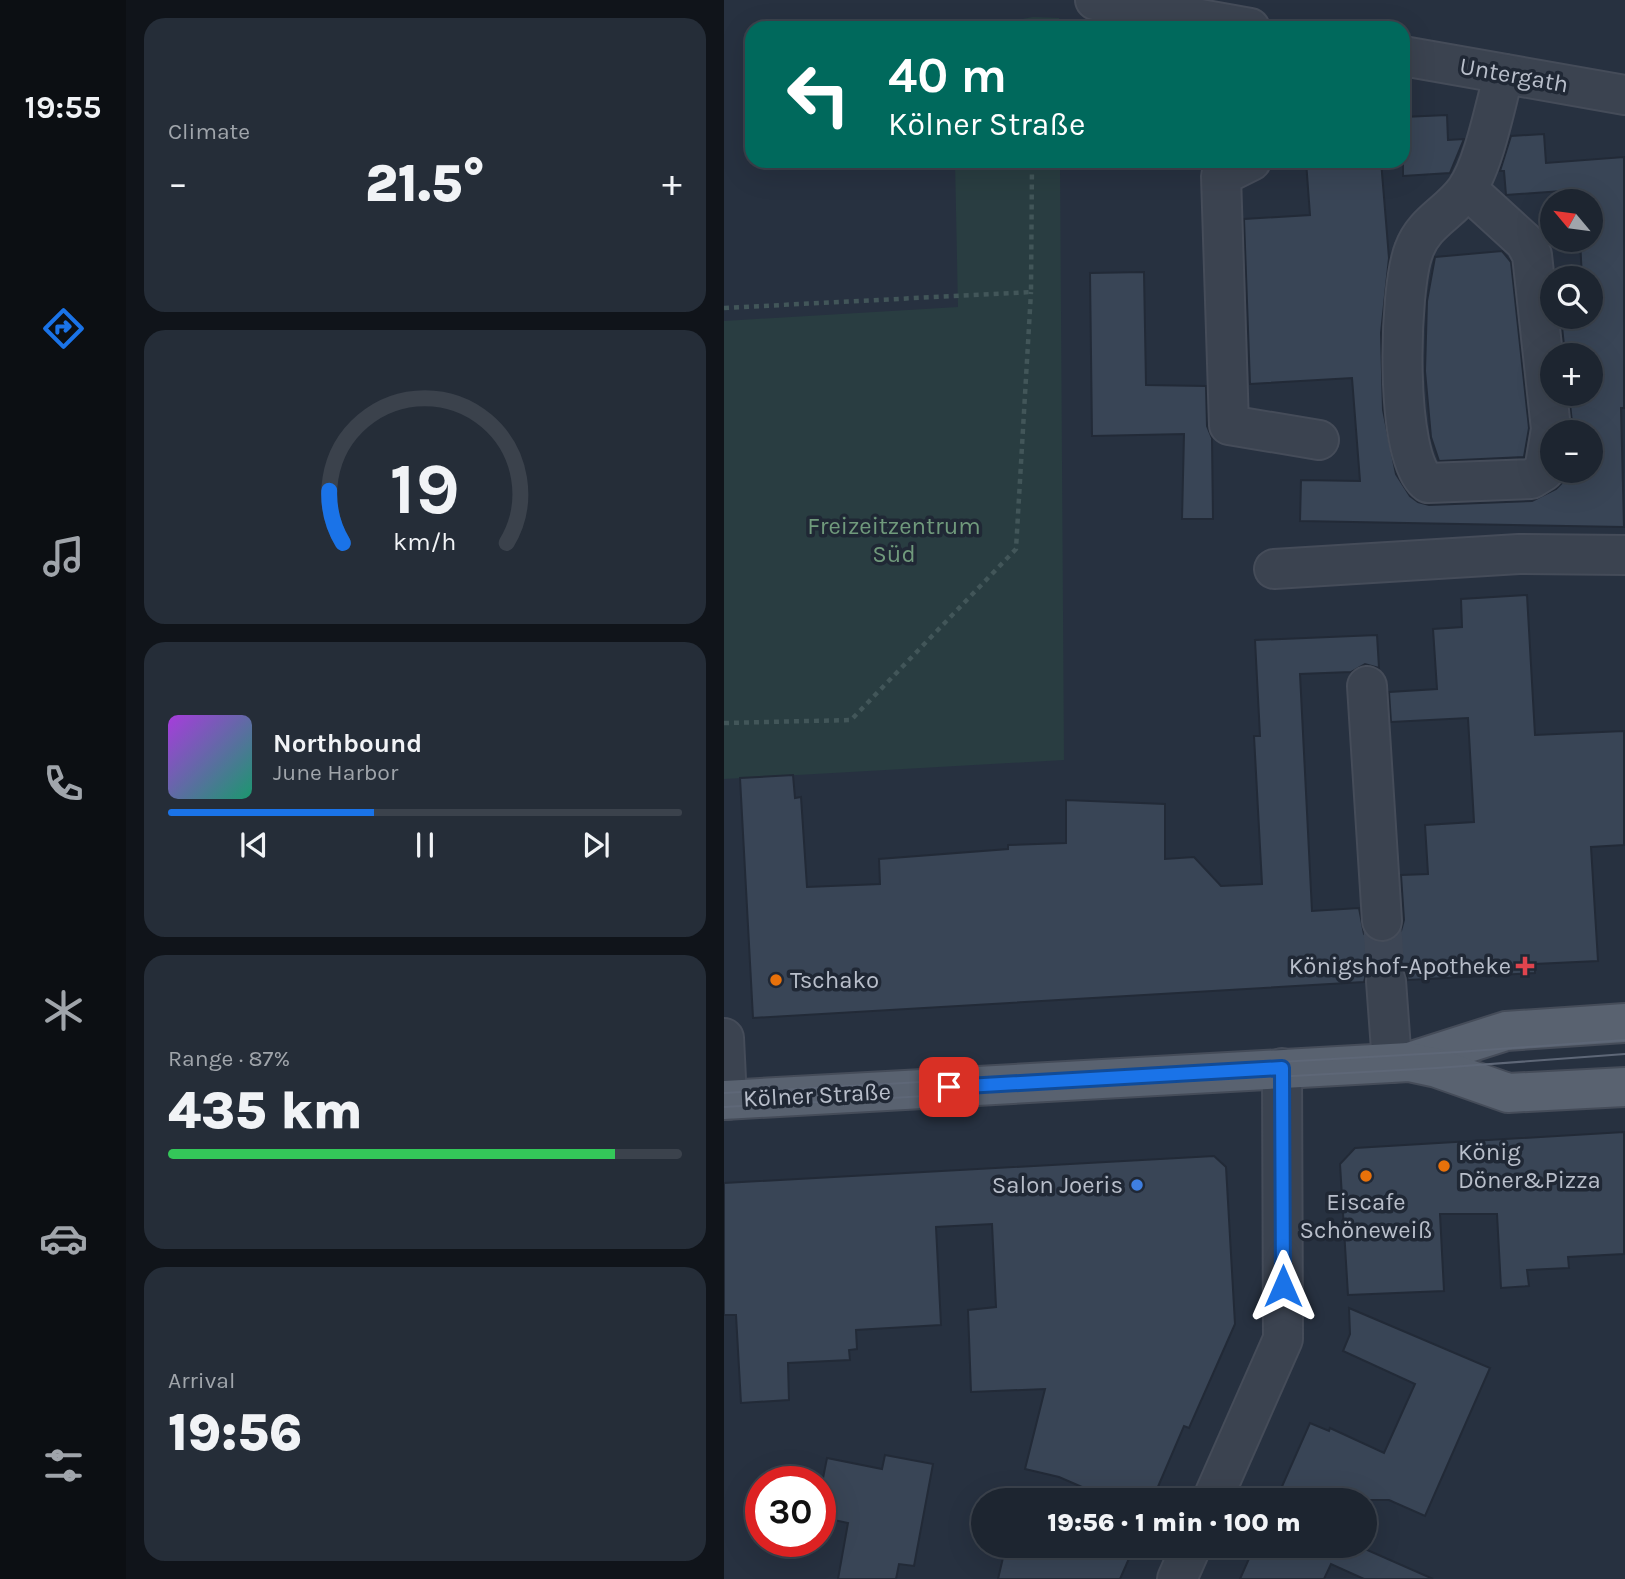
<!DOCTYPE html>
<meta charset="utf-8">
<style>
:root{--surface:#1d2530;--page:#252d38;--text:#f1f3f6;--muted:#a0a5ab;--line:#3b424c;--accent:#1a73e8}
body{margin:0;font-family:Karla,sans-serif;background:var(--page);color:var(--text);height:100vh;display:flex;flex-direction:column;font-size:26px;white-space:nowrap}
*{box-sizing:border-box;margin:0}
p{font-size:23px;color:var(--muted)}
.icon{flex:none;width:38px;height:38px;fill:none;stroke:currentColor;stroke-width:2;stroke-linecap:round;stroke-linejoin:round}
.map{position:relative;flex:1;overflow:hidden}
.drawer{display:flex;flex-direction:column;gap:18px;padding:18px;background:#10141a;width:598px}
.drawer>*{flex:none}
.guide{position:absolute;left:21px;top:21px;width:665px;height:147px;border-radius:21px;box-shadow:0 7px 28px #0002,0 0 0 2px var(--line);background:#00695c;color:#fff;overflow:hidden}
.needle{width:46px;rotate:299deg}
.fabs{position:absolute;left:816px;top:189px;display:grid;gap:14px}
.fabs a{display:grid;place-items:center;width:63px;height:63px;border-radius:50%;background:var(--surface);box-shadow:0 7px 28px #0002,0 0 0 2px var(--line);font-size:35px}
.speed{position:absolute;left:21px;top:1466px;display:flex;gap:14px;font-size:35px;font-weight:700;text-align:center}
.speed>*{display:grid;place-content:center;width:91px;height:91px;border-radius:50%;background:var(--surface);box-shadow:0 7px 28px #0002,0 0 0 2px var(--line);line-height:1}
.speed .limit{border:10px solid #d22;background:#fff;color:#111}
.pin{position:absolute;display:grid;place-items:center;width:60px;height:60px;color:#fff;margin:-30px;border-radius:14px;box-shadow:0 4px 10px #0006}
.me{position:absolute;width:77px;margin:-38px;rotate:0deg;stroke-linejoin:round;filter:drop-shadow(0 0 5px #0008)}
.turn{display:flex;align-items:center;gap:24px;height:147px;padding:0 28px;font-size:32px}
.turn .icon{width:91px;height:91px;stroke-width:2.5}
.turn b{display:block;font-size:49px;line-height:60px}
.big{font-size:52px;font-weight:800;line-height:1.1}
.drawer .card{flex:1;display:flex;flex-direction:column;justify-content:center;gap:10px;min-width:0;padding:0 24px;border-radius:21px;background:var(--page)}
.drawer .dial{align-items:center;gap:0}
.dial svg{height:182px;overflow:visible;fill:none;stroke:var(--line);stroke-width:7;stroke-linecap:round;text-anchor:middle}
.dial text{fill:var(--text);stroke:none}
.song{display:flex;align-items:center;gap:21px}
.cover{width:84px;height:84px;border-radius:10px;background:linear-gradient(135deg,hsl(280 70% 55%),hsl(160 70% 35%))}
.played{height:7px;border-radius:4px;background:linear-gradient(90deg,var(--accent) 40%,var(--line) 40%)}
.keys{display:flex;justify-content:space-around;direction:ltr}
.heat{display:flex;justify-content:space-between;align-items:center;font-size:38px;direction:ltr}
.charge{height:10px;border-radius:5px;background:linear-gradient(90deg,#34c759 87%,var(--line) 0)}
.trip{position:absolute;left:247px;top:1488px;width:406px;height:70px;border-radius:35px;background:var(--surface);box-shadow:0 7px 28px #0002,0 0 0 2px var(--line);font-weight:800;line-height:70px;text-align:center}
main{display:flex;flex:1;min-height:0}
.tab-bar{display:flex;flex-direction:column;width:126px;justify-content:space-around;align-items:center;background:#0c0f13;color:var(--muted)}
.tab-bar .icon{width:49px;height:49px}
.tab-bar .on{color:var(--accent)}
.tab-bar b{font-size:32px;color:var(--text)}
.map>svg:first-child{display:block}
.green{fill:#293d41}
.building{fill:#394556;stroke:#222a37;stroke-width:2}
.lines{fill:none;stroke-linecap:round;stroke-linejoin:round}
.minor-tunnel{stroke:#3d4655;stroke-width:38;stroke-dasharray:38 19;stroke-linecap:butt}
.minor-casing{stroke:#454c59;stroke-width:42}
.major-casing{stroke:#454c59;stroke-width:42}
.path{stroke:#425659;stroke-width:4.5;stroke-dasharray:5 5;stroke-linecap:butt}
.minor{stroke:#3b4350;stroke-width:38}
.major{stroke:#596270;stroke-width:38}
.tram{stroke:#5e6777;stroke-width:2}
.route-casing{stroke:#114b97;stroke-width:18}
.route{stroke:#1a73e8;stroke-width:12}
.health-dot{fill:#e0444e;stroke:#202835;stroke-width:2.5}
.food-dot{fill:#e8710a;stroke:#202835;stroke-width:2.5}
.shop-dot{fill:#3f7fe0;stroke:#202835;stroke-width:2.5}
.labels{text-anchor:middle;stroke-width:7;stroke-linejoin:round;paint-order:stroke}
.street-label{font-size:24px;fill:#b8beca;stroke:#202835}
.park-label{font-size:24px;fill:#709a7c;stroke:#202835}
.poi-label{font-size:24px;fill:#b8beca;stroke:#202835;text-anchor:end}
</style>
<main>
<nav class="tab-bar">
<b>19:55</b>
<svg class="icon on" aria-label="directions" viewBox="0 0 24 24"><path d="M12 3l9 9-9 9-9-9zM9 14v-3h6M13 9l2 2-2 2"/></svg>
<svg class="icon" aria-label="music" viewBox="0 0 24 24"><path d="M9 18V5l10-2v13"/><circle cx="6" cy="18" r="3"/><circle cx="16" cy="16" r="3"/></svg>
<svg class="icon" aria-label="phone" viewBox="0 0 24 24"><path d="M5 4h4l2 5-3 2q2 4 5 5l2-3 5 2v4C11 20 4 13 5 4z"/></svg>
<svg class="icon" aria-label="climate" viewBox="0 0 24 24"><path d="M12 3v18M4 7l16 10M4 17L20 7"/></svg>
<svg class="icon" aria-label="car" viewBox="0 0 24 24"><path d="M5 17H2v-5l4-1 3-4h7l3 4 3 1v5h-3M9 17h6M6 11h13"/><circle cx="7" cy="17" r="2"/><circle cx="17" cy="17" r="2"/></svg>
<svg class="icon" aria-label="filters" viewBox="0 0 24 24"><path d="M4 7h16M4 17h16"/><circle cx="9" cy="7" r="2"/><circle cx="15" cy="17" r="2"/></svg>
</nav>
<section class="drawer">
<div class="card"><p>Climate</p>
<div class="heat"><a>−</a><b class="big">21.5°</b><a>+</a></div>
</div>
<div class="card dial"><svg viewBox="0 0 100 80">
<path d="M14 69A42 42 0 1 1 86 69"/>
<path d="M14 69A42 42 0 0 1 8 46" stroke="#1a73e8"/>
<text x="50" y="56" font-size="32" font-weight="700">19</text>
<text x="50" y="72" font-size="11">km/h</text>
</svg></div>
<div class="card">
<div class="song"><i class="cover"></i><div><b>Northbound</b><p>June Harbor</p></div></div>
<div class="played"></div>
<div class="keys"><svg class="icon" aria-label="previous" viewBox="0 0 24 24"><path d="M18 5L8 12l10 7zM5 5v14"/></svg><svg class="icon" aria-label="pause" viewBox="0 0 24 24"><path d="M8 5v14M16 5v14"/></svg><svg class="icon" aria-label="next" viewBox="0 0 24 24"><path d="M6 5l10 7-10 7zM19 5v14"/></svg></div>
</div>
<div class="card"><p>Range · 87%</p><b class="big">435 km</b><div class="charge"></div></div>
<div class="card"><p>Arrival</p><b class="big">19:56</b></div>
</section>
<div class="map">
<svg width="901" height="1579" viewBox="0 0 901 1579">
<rect width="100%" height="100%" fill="#273140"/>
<g class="green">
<polygon points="309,17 335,18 335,28 253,28"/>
<polygon points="231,161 336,161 340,760 0,779 0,321 234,307"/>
</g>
<g class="building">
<polygon points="723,115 724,140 740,139 726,173 679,176 679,117"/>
<polygon points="820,134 822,163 900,157 900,408 897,408 900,527 576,521 577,480 636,481 628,378 526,384 520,219 586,215 582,161 657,161 665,258 657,333 659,410 672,474 686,496 694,502 705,505 808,501 832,489 838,483 842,471 866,471 866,432 849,432 845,394 866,394 866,355 841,355 837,317 866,317 866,278 858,278 856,240 866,240 866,201 853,201 852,190 782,195 780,171 776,171 787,136"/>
<polygon points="778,251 787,262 805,428 800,457 715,461 707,437 701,371 703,301 711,257"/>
<polygon points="420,272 422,385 482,386 483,426 488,438 489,519 458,519 460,434 368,436 366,273"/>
<polygon points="803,595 811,735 900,731 900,845 867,847 874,961 811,964 811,973 684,980 680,969 672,962 660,959 649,963 643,971 640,982 29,1018 16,778 69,775 71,798 77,797 83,887 156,884 155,859 284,849 284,845 342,843 342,800 441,804 441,859 470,857 497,886 538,884 530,736 536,736 531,640 653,635 655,668 641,664 627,672 576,674 588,911 635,908 640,934 648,940 659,943 670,940 677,931 680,920 677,875 704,874 701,825 750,822 744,718 667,722 665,692 713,689 709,629 738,627 737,599"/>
<polygon points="900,1132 900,1254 844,1257 845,1268 803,1270 805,1286 777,1288 773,1214 716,1214 720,1291 624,1295 616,1164 631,1148"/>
<polygon points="490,1156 502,1167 511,1324 465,1428 460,1426 433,1489 436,1490 432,1500 369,1500 372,1493 335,1477 301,1469 321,1389 247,1392 244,1310 272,1307 268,1224 212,1227 217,1325 132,1330 133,1349 125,1350 126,1360 64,1363 65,1400 17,1403 12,1315 0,1315 0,1183"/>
<polygon points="625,1308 766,1368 701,1516 665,1500 552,1500 586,1423 605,1431 606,1428 660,1453 691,1384 619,1351 626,1334"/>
<polygon points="161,1455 209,1464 190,1566 175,1564 172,1579 114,1579 124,1523 96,1517 96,1493 103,1458 158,1469"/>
<polygon points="282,1545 411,1545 396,1579 274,1579"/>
<polygon points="531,1545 632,1545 709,1579 640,1579 607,1564 600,1579 516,1579"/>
</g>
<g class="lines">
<polyline class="minor-tunnel" points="658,921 662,981"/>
<defs>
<g id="minor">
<polyline points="371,0 526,28"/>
<polyline points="679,56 901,95"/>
<polyline points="527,161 497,176 505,425 595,440"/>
<path d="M743,189L801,242L808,255L827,429L820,471L807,479L704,483C670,460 675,287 690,250C700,222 726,213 742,190C760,165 771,105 780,74"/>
<polyline points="550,569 795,554 901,555"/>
<polyline points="643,686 658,921"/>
<polyline points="662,981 668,1063"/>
<polyline points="0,1038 3,1100"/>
<polyline points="488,1500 559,1339 558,1068"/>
<polyline points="453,1579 468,1545"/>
</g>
<g id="major">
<polyline points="685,1062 782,1031 901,1023"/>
<polyline points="0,1100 685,1062 713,1068 784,1093 901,1087"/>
</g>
</defs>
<use href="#minor" class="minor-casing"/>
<use href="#major" class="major-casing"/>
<g class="path">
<polyline points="0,308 307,292 308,161"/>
<polyline points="0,723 127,720 292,549 307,292"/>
</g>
<use href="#minor" class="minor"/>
<use href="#major" class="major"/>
<g class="tram">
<polyline points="0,1093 734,1052 901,1040"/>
<polyline points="0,1107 713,1068 901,1054"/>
</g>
</g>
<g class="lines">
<defs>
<polyline id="route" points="225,1087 558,1068 559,1286"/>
</defs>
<use href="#route" class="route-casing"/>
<use href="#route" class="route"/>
</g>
<path class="health-dot" d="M797.5 955.5h7v7h7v7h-7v7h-7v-7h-7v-7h7z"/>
<g class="food-dot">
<circle cx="52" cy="980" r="7"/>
<circle cx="720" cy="1166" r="7"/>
<circle cx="642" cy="1176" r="7"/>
</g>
<circle class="shop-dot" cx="413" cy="1185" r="7"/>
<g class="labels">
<g class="street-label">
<text transform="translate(790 75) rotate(10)" y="8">Untergath</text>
<text transform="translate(93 1095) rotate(-3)" y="8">Kölner Straße</text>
</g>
<g class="park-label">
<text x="170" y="534">Freizeitzentrum<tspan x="170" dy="28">Süd</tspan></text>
</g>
<g class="poi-label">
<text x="787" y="974">Königshof-Apotheke</text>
<text x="66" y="988" text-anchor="start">Tschako</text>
<text x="734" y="1160" text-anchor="start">König<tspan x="734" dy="28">Döner&amp;Pizza</tspan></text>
<text x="399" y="1193">Salon Joeris</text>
<text x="642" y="1210" text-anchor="middle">Eiscafe<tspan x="642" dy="28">Schöneweiß</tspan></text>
</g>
</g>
</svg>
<div class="fabs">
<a><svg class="needle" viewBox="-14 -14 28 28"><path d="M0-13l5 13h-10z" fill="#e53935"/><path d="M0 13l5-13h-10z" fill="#a0a5ab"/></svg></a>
<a><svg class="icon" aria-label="search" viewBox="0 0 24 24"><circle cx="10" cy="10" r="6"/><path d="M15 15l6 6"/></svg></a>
<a>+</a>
<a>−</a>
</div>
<div class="speed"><div class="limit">30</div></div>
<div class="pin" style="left:225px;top:1087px;background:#d93025"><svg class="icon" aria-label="arrive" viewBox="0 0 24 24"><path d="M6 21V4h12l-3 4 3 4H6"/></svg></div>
<svg class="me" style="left:559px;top:1286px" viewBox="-20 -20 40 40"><path d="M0-17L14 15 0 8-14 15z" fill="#1a73e8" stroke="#fff" stroke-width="4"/></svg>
<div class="trip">19:56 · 1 min · 100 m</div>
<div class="guide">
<div class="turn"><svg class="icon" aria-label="left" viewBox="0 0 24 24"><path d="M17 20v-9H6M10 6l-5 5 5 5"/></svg><div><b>40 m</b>Kölner Straße</div></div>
</div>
</div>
</main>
